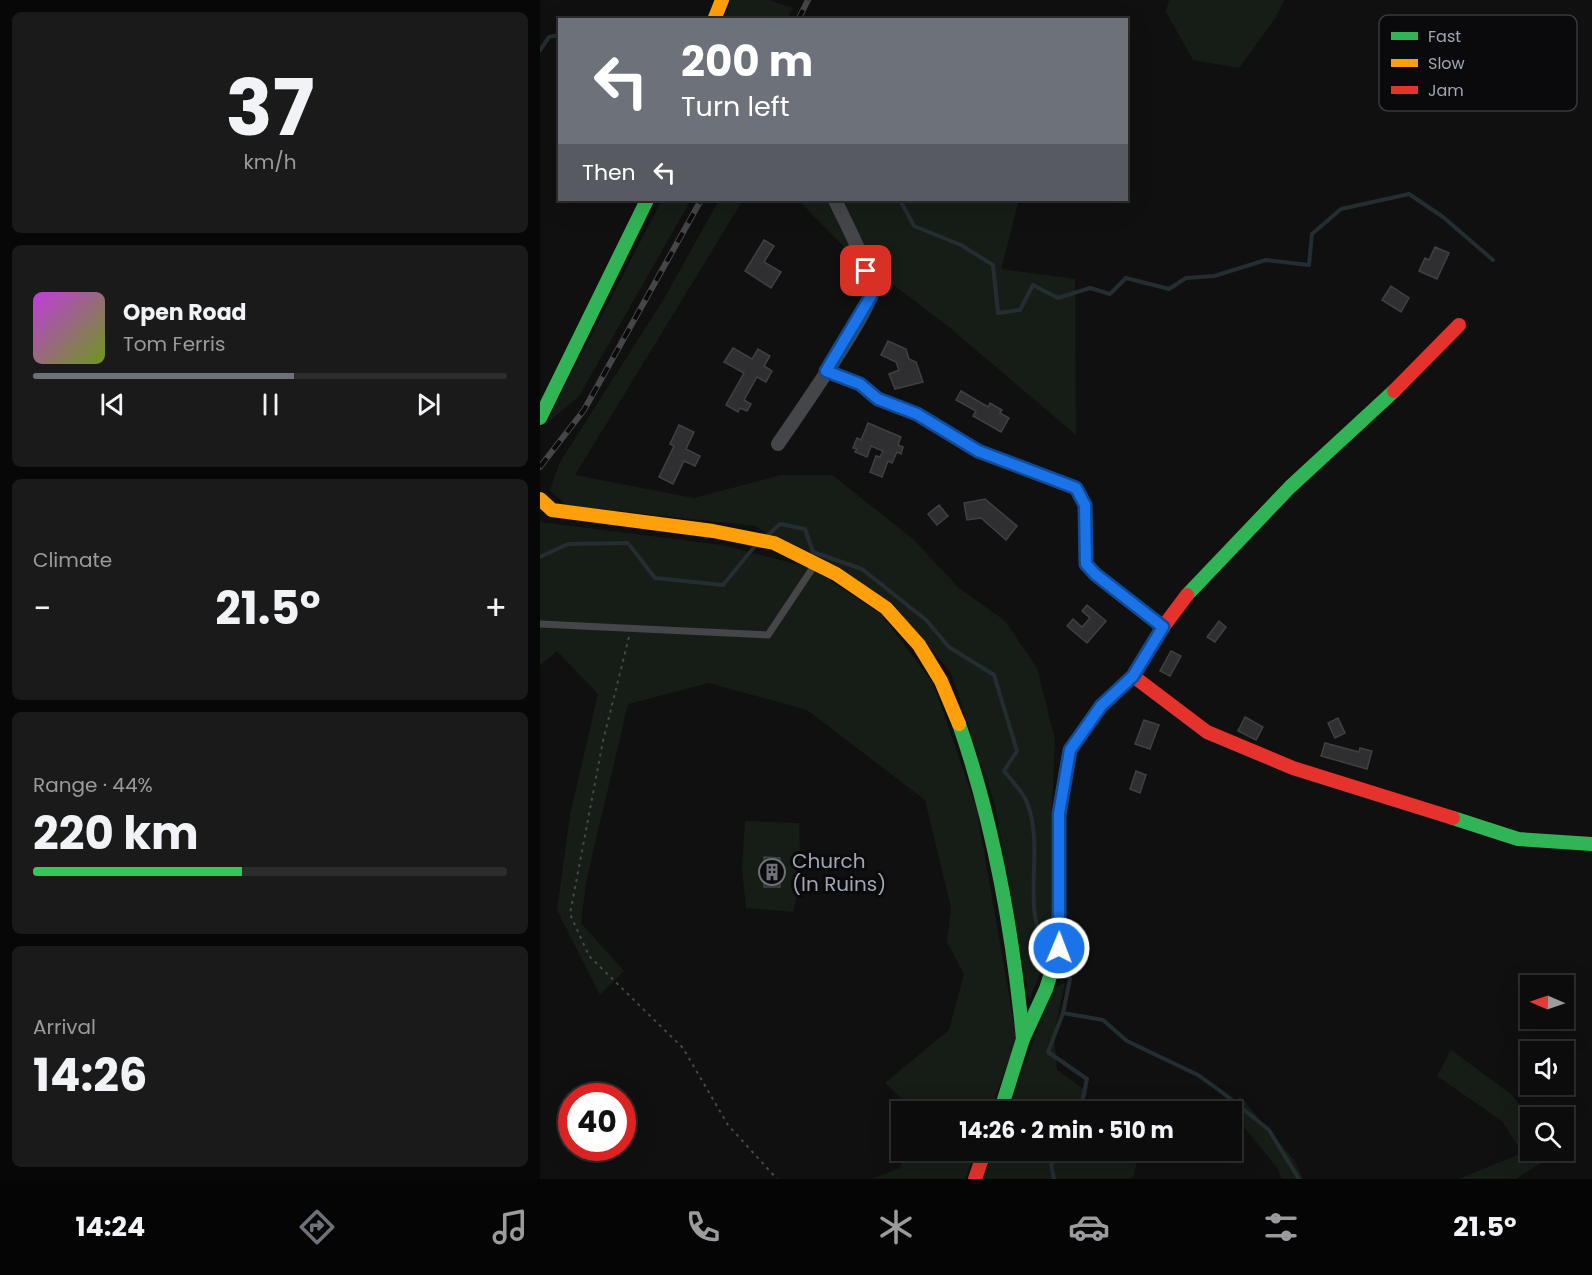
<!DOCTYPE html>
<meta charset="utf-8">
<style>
:root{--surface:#0c0c0c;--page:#1a1a1a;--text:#f1f3f6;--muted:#9a9b9d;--line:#2c2c2d;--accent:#6d727a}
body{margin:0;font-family:Poppins,sans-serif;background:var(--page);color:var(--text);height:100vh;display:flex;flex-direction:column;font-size:22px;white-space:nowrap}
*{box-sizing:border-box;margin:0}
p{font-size:20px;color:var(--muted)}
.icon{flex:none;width:33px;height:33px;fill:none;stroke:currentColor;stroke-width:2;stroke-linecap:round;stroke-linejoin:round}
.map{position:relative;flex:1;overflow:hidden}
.details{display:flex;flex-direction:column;gap:12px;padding:12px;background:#070707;width:540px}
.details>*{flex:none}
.banner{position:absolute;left:18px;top:18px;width:570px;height:183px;border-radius:0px;box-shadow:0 6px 24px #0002,0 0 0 2px var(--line);background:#6d727a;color:#fff;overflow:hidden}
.needle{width:39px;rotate:272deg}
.tools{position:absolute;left:980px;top:975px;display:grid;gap:12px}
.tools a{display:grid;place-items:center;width:54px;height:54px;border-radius:0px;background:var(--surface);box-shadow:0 6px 24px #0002,0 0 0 2px var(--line);font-size:30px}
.speed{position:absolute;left:18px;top:1083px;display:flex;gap:12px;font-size:30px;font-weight:700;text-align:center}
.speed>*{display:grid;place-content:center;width:78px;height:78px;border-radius:50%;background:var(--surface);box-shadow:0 6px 24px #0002,0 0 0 2px var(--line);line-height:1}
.speed .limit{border:9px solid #d22;background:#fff;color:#111}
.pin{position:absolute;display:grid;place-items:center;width:51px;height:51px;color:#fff;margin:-26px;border-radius:12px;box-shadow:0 3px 9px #0006}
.me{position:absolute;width:66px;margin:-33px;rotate:1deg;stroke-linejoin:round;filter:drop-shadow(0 0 4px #0008)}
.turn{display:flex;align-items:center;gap:21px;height:126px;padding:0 24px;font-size:27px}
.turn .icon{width:78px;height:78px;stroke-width:2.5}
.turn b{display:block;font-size:42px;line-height:51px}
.then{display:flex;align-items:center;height:57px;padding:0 24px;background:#0003;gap:12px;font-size:22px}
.big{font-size:45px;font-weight:700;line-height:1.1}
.details .tile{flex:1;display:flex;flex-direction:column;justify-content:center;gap:9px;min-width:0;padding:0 21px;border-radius:9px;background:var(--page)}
.details .dial{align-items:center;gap:0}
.dial b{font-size:78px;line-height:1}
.song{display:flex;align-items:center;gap:18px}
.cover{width:72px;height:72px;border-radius:9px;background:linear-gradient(135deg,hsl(290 70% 55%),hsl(80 70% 35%))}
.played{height:6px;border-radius:3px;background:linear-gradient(90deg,var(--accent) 55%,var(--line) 55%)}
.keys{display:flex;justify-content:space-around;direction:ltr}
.heat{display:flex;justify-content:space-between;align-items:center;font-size:33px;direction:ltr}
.charge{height:9px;border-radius:4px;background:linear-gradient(90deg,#34c759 44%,var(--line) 0)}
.trip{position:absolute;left:351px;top:1101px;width:351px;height:60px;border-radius:0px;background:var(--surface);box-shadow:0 6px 24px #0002,0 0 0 2px var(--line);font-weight:700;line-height:60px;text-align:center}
.tabs{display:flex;height:96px;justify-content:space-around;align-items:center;background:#050505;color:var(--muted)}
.tabs .icon{width:42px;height:42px}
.tabs .on{color:var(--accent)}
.tabs b{font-size:27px;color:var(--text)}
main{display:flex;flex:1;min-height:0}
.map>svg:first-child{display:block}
.green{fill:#161d16}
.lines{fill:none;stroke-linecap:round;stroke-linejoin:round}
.stream{stroke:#232d32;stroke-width:4}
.building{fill:#2f2f31;stroke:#3e4044;stroke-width:1.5}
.path{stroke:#45474b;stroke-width:2;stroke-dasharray:3 4.5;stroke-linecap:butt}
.lane{stroke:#444649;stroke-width:7}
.street{stroke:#444649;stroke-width:14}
.fast{stroke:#30b455;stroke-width:14}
.slow{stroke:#ff9f0a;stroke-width:14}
.jam{stroke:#e5322d;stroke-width:14}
.rail-casing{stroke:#444648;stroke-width:6}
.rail{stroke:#0a0a0c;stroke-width:4;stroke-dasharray:11;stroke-linecap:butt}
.route-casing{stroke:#114b97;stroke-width:15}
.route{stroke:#1a73e8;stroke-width:10}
.labels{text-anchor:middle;stroke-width:6;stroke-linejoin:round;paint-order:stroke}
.poi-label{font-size:20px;fill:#9fa7b3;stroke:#0a0a0c;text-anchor:start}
.key{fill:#0a0a0c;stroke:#37393e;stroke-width:1.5}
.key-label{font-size:16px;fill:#9fa7b3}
</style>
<main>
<section class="details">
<div class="tile dial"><b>37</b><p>km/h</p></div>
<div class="tile">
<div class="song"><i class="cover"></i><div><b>Open Road</b><p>Tom Ferris</p></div></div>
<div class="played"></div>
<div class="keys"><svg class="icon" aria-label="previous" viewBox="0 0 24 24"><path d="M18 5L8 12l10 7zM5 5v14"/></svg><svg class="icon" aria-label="pause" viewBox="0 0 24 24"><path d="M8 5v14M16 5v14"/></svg><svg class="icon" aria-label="next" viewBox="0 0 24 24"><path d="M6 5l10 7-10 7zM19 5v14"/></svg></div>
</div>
<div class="tile"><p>Climate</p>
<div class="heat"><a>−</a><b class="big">21.5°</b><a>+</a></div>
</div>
<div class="tile"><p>Range · 44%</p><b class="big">220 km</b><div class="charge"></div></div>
<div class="tile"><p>Arrival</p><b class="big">14:26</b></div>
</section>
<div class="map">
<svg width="1052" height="1179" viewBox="0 0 1052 1179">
<rect width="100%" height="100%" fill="#101010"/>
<g class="green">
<polygon points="191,0 229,0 253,8 247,19 183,20"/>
<polygon points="629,0 744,0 736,17 699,68 653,60 626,12"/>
<polygon points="122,200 151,200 39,396 5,425"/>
<polygon points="179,200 203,200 35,475 154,498 241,475 292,475 373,539 419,588 465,621 497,668 515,740 511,829 512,943 489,1000 455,805 411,673 352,603 275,563 215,526 26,505 10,490 20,462 122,302"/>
<polygon points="258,200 479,200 461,269 535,279 536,435 409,327 306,249"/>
<polygon points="0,522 182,545 271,568 341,614 393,683 436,806 477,1040 450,1111 375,1111 345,1083 409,1030 424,974 407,942 411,908 385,800 267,710 169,683 88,704 46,882 41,923 84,971 60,995 17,910 30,815 58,694 17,651 0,665"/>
<polygon points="205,821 259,823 261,879 253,912 206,908 202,868"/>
<polygon points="525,983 514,1034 517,1070 548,1092 541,1111 467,1112 513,988"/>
<polygon points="911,1050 971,1094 990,1118 990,1150 1018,1152 976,1179 919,1179 982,1153 962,1121 897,1076"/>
<polygon points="700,1096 755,1161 763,1179 742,1179 738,1169 691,1111"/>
<polygon points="366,1151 436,1151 425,1179 332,1179 360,1168"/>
<polygon points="453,1151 599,1151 594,1175 590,1179 443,1179"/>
</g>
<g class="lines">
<g class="stream">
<polyline points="0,50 9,37 20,35"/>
<polyline points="360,200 374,226 421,245 453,265 458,313 480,310 493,285 518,298 550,288 570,294 586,278 629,289 646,278 674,276 726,260 769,265 772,234 801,209 869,194 903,217 953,260"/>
<path d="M228,535L240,524L265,529L273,552L322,569L386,620L409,647L454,675L477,751L464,771C472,781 484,793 488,805C505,853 479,911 509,954"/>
<polyline points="0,557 28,544 88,543 115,578 183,585 215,546"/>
<polyline points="520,970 530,979 523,1013 508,1052 547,1079 540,1112"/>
<polyline points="523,1013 563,1020 587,1041 658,1075 683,1093 729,1130 759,1179"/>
<polyline points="514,1179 511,1165 524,1150"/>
</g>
</g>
<g class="building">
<polygon points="224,240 234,246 224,262 241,272 231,288 205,271"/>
<polygon points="895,247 909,253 897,279 879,271 885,258 889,260"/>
<polygon points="851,286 869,298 861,312 842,300"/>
<polygon points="348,341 366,349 369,359 376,362 383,382 355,389 349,374 359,370 356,362 341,355"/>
<polygon points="193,348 212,359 218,349 230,356 224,366 232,371 226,382 217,377 204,400 211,404 207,411 200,408 198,412 186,405 204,373 184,362"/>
<polygon points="421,391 448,407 450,403 462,410 460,413 469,418 461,432 433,416 436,411 416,400"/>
<polygon points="328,423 361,437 358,445 363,447 361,454 357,452 352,463 348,461 342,477 330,472 336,456 340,457 343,451 331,446 327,457 315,452 317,449 313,448 317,438 321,440"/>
<polygon points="139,425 154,432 146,449 160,456 155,466 144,461 133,484 119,477 134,446 130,444"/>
<polygon points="445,499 477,526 466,540 441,518 427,520 424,503"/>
<polygon points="399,505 408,516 397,525 388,514"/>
<polygon points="547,605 566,621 547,643 527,626 533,619 542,627 550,618 542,611"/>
<polygon points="679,621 686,627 675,642 667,637"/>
<polygon points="631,651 641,656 630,676 620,671"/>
<polygon points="705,717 723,727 716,740 698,731"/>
<polygon points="798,718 805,733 795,738 788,723"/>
<polygon points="604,720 619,725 610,749 595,744"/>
<polygon points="785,743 819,752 820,748 832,751 827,769 781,756"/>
<polygon points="596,771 606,775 600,793 590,789"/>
<polygon points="224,857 240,858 240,887 224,887"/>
</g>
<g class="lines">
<polyline class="path" points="89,637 63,741 30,914 49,956 143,1048 188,1125 237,1179"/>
<polyline class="lane" points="0,624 228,635 274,566"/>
<g class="street">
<polyline points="286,371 320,384 338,399 377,414 438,451 536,488 545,505 546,564 555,574 623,627"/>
<path d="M238,444C253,422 330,312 331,294C331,268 306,224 295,200"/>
</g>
<g class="fast">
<polyline points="0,418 107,200"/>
<polyline points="647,595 750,487 854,391"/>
<path d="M419,724C454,825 473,934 483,1039"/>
<polyline points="913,818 978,839 1052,844"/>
<polyline points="460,1112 483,1039 506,989 519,948 519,860"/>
</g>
<g class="slow">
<polyline points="174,20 182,0"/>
<polyline points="0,499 12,510 173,531 234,543 296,574 346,608 379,645 401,681 419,724"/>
</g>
<g class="jam">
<polyline points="854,391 919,325"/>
<polyline points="593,676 667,732 753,768 913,818"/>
<polyline points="519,860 519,815 530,750 561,706 593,676 623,627 647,595"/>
<polyline points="435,1179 445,1150"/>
</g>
<defs>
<g id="rail">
<polyline points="258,20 268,0"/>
<polyline points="0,467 44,410 161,200"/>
</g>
</defs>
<use href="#rail" class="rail-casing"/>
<use href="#rail" class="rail"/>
</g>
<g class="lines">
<defs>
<polyline id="route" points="326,271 331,296 286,371 320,384 338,399 377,414 438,451 536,488 545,505 546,564 555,574 623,627 593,676 561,706 530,750 519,814 519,948"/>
</defs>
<use href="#route" class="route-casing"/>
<use href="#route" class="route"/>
</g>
<defs>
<symbol id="building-ring" viewBox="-11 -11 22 22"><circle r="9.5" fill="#0a0a0c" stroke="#6d727a" stroke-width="1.5"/><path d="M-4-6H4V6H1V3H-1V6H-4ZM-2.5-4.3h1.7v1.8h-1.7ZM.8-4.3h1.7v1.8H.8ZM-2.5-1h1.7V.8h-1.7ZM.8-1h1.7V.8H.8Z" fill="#6d727a"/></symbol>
</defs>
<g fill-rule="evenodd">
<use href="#building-ring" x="217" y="857" width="30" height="30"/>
</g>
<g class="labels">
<g class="poi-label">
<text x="252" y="868">Church<tspan x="252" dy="23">(In Ruins)</tspan></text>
</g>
</g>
<rect x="839" y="15" width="198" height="96" rx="9" class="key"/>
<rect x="851" y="32" width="27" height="8" fill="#30b455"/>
<rect x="851" y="59" width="27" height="8" fill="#ff9f0a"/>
<rect x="851" y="86" width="27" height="8" fill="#e5322d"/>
<g class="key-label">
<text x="888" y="42">Fast</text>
<text x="888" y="69">Slow</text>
<text x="888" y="96">Jam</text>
</g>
</svg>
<div class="tools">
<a><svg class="needle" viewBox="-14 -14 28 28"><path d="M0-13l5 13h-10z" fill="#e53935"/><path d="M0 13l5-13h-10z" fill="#9a9b9d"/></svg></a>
<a><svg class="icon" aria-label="sound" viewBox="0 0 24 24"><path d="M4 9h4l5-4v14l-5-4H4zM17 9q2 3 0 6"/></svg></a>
<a><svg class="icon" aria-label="search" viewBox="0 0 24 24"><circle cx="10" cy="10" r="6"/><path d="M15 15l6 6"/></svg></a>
</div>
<div class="speed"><div class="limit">40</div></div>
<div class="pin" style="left:326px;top:271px;background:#d93025"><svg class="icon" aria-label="arrive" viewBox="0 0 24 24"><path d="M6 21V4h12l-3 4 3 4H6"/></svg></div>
<svg class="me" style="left:519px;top:948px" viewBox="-20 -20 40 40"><circle r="17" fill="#1a73e8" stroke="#fff" stroke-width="3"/><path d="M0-11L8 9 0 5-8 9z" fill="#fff"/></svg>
<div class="trip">14:26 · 2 min · 510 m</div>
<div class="banner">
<div class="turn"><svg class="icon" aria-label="left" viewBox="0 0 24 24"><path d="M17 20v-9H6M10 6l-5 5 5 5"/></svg><div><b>200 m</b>Turn left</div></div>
<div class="then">Then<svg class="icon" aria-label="left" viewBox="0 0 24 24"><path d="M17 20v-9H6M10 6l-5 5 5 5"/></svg></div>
</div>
</div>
</main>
<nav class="tabs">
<b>14:24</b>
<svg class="icon on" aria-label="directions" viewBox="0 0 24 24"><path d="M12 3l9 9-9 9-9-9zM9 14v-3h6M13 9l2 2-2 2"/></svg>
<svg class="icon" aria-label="music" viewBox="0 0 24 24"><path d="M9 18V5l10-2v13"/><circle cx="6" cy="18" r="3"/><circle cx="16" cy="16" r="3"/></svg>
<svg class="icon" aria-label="phone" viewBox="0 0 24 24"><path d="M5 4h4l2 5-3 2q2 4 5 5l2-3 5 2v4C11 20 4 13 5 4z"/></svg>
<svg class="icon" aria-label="climate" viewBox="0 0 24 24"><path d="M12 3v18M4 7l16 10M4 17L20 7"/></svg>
<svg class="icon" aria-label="car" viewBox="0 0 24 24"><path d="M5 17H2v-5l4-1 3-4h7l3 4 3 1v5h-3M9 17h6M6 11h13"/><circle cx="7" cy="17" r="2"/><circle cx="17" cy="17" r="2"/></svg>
<svg class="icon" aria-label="filters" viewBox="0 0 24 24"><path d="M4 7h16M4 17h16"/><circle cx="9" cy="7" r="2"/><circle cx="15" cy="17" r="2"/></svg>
<b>21.5°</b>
</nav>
